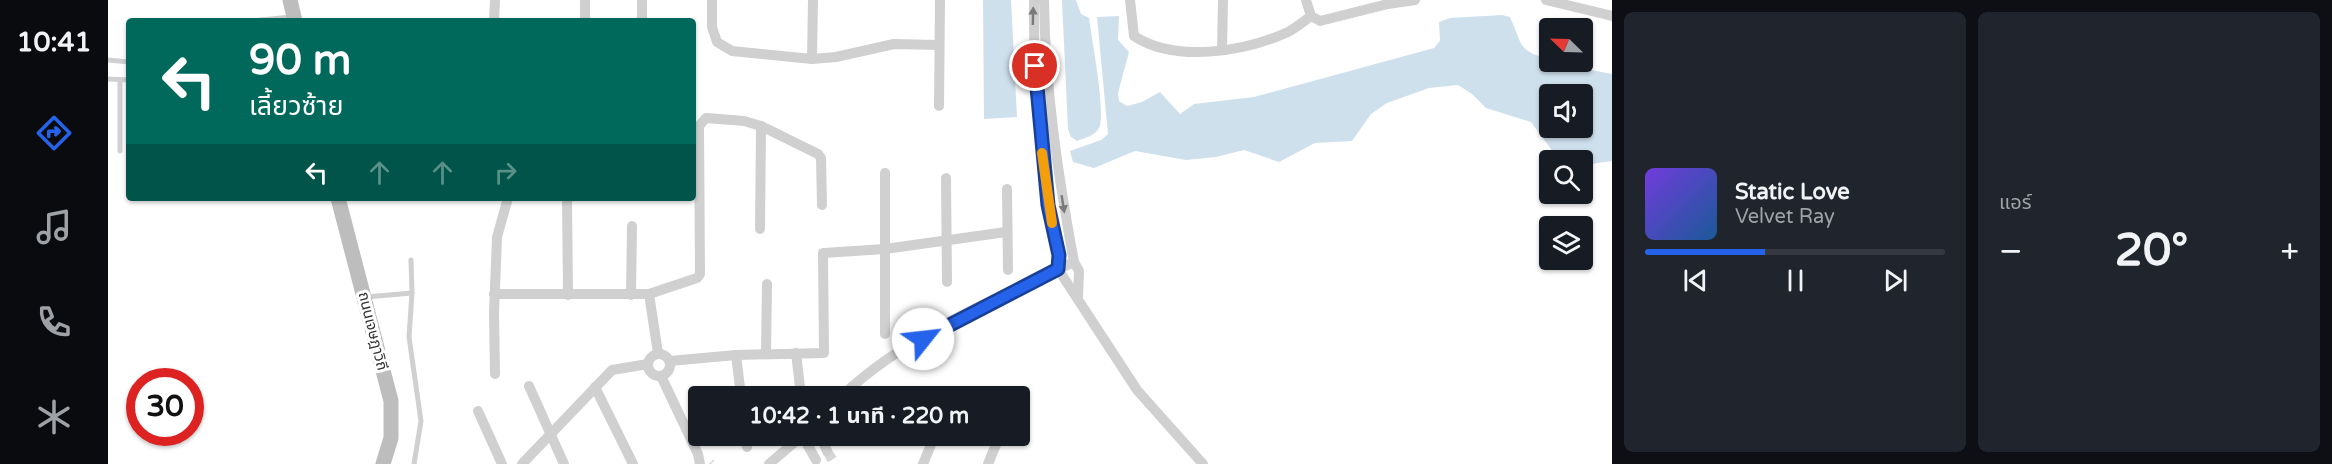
<!DOCTYPE html>
<html lang="th">
<meta charset="utf-8">
<style>
:root{--surface:#171b24;--page:#20242c;--text:#f1f3f6;--muted:#9ea1a6;--line:#363941;--accent:#2563eb}
body{margin:0;font-family:"Varela Round","Noto Sans Thai",sans-serif;background:var(--page);color:var(--text);height:100vh;display:flex;flex-direction:column;font-size:22px;white-space:nowrap}
*{box-sizing:border-box;margin:0}
p{font-size:20px;color:var(--muted)}
.icon{flex:none;width:33px;height:33px;fill:none;stroke:currentColor;stroke-width:2;stroke-linecap:round;stroke-linejoin:round}
.map{position:relative;flex:1;overflow:hidden}
.drawer{display:flex;flex-direction:column;gap:12px;padding:12px;background:#0d0f14;width:720px}
.drawer>*{flex:none}
.guide{position:absolute;left:18px;top:18px;width:570px;height:183px;border-radius:6px;box-shadow:0 2px 4px #0004;background:#00695c;color:#fff;overflow:hidden}
.needle{width:39px;rotate:293deg}
.controls{position:absolute;left:1431px;top:18px;display:grid;gap:12px}
.controls a{display:grid;place-items:center;width:54px;height:54px;border-radius:6px;background:var(--surface);box-shadow:0 2px 4px #0004;font-size:30px}
.speed{position:absolute;left:18px;top:368px;display:flex;gap:12px;font-size:30px;font-weight:700;text-align:center}
.speed>*{display:grid;place-content:center;width:78px;height:78px;border-radius:50%;background:var(--surface);box-shadow:0 2px 4px #0004;line-height:1}
.speed .limit{border:9px solid #d22;background:#fff;color:#111}
.pin{position:absolute;display:grid;place-items:center;width:51px;height:51px;color:#fff;margin:-26px;border:3px solid #fff;border-radius:50%;box-shadow:0 2px 6px #0007}
.me{position:absolute;width:66px;margin:-33px;rotate:61deg;stroke-linejoin:round;filter:drop-shadow(0 0 4px #0008)}
.turn{display:flex;align-items:center;gap:21px;height:126px;padding:0 24px;font-size:27px}
.turn .icon{width:78px;height:78px;stroke-width:2.5}
.turn b{display:block;font-size:42px;line-height:51px}
.lanes{display:flex;align-items:center;height:57px;padding:0 24px;background:#0003;justify-content:center;gap:30px;direction:ltr}
.lanes .off{opacity:.35}
.big{font-size:45px;font-weight:700;line-height:1.1}
.drawer .widget{flex:1;display:flex;flex-direction:column;justify-content:center;gap:9px;min-width:0;padding:0 21px;border-radius:9px;background:var(--page)}
.song{display:flex;align-items:center;gap:18px}
.cover{width:72px;height:72px;border-radius:9px;background:linear-gradient(135deg,hsl(260 70% 55%),hsl(210 70% 35%))}
.played{height:6px;border-radius:3px;background:linear-gradient(90deg,var(--accent) 40%,var(--line) 40%)}
.keys{display:flex;justify-content:space-around;direction:ltr}
.heat{display:flex;justify-content:space-between;align-items:center;font-size:33px;direction:ltr}
.drawer .tiles{flex:1;display:grid;gap:12px;grid-template-columns:repeat(2,1fr)}
.trip{position:absolute;left:580px;top:386px;width:342px;height:60px;border-radius:6px;background:var(--surface);box-shadow:0 2px 4px #0004;font-weight:700;line-height:60px;text-align:center}
main{display:flex;flex:1;min-height:0}
.menu{display:flex;flex-direction:column;width:108px;justify-content:space-around;align-items:center;background:#090b0e;color:var(--muted)}
.menu .icon{width:42px;height:42px}
.menu .active{color:var(--accent)}
.menu b{font-size:27px;color:var(--text)}
.map>svg:first-child{display:block}
.water{fill:#cfe0ed;fill-rule:evenodd}
.lines{fill:none;stroke-linecap:round;stroke-linejoin:round}
.street-tunnel{stroke:#d6d6d6;stroke-width:10;stroke-dasharray:10 5;stroke-linecap:butt}
.lane{stroke:#d0d0d0;stroke-width:5}
.street{stroke:#d0d0d0;stroke-width:10}
.secondary{stroke:#bdbdbd;stroke-width:15}
.oneway{fill:#7a7a7a}
.route-casing{stroke:#184099;stroke-width:15}
.route{stroke:#2563eb;stroke-width:10}
.slow{stroke:#f59e0b;stroke-width:10}
.labels{text-anchor:middle;stroke-width:6;stroke-linejoin:round;paint-order:stroke}
.street-label{font-size:15px;fill:#333;stroke:#fff}
</style>
<main>
<nav class="menu">
<b>10:41</b>
<svg class="icon active" aria-label="directions" viewBox="0 0 24 24"><path d="M12 3l9 9-9 9-9-9zM9 14v-3h6M13 9l2 2-2 2"/></svg>
<svg class="icon" aria-label="music" viewBox="0 0 24 24"><path d="M9 18V5l10-2v13"/><circle cx="6" cy="18" r="3"/><circle cx="16" cy="16" r="3"/></svg>
<svg class="icon" aria-label="phone" viewBox="0 0 24 24"><path d="M5 4h4l2 5-3 2q2 4 5 5l2-3 5 2v4C11 20 4 13 5 4z"/></svg>
<svg class="icon" aria-label="climate" viewBox="0 0 24 24"><path d="M12 3v18M4 7l16 10M4 17L20 7"/></svg>
</nav>
<div class="map">
<svg width="1504" height="464" viewBox="0 0 1504 464">
<rect width="100%" height="100%" fill="#fff"/>
<g class="water">
<polygon points="875,0 903,0 909,117 876,119"/>
<path d="M954,0H968L973,14L981,18C984,40 997,109 992,126C988,136 978,137 969,141L963,137L960,129Z"/>
<path d="M1394,15L1402,17C1415,45 1409,51 1441,59L1442,62L1504,74V161L1475,165L1474,160H1451L1423,122L1378,108L1364,94L1350,85L1321,88L1279,103L1263,114L1244,141L1207,143L1171,162L1136,150L1108,157L1078,160L1027,151L986,168L965,162L962,151L993,140L1000,134L989,17L1011,16L1010,40L1021,52L1010,93L1011,101L1019,106L1034,102L1052,92L1072,114L1086,104L1146,97L1326,48L1332,41L1331,22L1342,18ZM1442,94H1474V128H1442Z"/>
</g>
<g class="lines">
<g class="street-tunnel">
<polyline points="719,451 727,464"/>
<polyline points="602,463 603,464"/>
</g>
<g class="lane">
<polyline points="143,21 183,17"/>
<polyline points="0,60 21,62"/>
<polyline points="0,79 21,80"/>
<polyline points="12,80 12,151"/>
<polyline points="304,293 301,337 313,421 306,464"/>
<polyline points="258,297 304,293 303,260"/>
</g>
<g class="street">
<polyline points="477,0 477,21"/>
<polyline points="604,0 604,27 609,42 624,51 704,59 728,57 786,44 831,45"/>
<path d="M926,0C925,85 934,172 951,255L950,269L1029,390L1095,464"/>
<path d="M936,0C937,89 950,175 966,262L971,271L970,297"/>
<path d="M1022,0L1026,36C1067,63 1136,52 1180,32C1188,28 1196,21 1203,16"/>
<polyline points="1198,0 1203,16 1212,21 1280,4 1307,0"/>
<polyline points="1438,0 1504,16"/>
<polyline points="386,21 387,0"/>
<polyline points="534,21 534,0"/>
<polyline points="1114,50 1115,0"/>
<polyline points="704,59 705,0"/>
<polyline points="831,106 832,0"/>
<polyline points="838,178 839,282"/>
<polyline points="899,189 900,270"/>
<polyline points="459,198 460,295"/>
<polyline points="652,229 653,126"/>
<polyline points="386,294 541,294"/>
<polyline points="523,295 524,226"/>
<polyline points="777,334 777,173"/>
<polyline points="550,353 541,294 589,278 592,274 591,126 598,118 636,121 653,126 710,154 713,158 714,205"/>
<polyline points="688,353 693,396"/>
<circle cx="551" cy="365" r="11"/>
<polyline points="658,354 659,284"/>
<polyline points="628,355 633,396"/>
<polyline points="562,361 628,355 716,353 715,253 777,249 898,232"/>
<polyline points="387,374 386,313 389,237 400,198"/>
<polyline points="553,376 590,454 592,464"/>
<polyline points="421,386 456,464"/>
<polyline points="487,387 525,464"/>
<path d="M734,396C794,338 891,296 966,262"/>
<polyline points="370,411 394,464"/>
<polyline points="637,435 639,447"/>
<polyline points="694,435 708,460"/>
<polyline points="712,435 719,451"/>
<polyline points="414,464 504,370 540,364"/>
<polyline points="661,464 695,435"/>
<polyline points="815,464 827,435"/>
<polyline points="880,464 892,435"/>
</g>
<g class="secondary">
<polyline points="182,0 187,21"/>
<polyline points="230,198 283,401 283,438 275,464"/>
</g>
</g>
<defs><path id="oneway-solid" d="M-6-.8H1V-3.2L6.5 0L1 3.2V.8H-6Z" transform="scale(1.5)"/></defs>
<g class="oneway">
<use href="#oneway-solid" transform="translate(925 16) rotate(-89)"/>
<use href="#oneway-solid" transform="translate(955 204) rotate(81)"/>
</g>
<g class="lines">
<defs>
<polyline id="route" points="815,339 950,269 951,255 940,205 927,66"/>
</defs>
<use href="#route" class="route-casing"/>
<use href="#route" class="route"/>
<polyline class="slow" points="934,153 944,223"/>
</g>
<g class="labels">
<g class="street-label">
<text transform="translate(265 331) rotate(76)" y="5">ถนนเจษฎาวิถี</text>
</g>
</g>
</svg>
<div class="controls">
<a><svg class="needle" viewBox="-14 -14 28 28"><path d="M0-13l5 13h-10z" fill="#e53935"/><path d="M0 13l5-13h-10z" fill="#9ea1a6"/></svg></a>
<a><svg class="icon" aria-label="sound" viewBox="0 0 24 24"><path d="M4 9h4l5-4v14l-5-4H4zM17 9q2 3 0 6"/></svg></a>
<a><svg class="icon" aria-label="search" viewBox="0 0 24 24"><circle cx="10" cy="10" r="6"/><path d="M15 15l6 6"/></svg></a>
<a><svg class="icon" aria-label="layers" viewBox="0 0 24 24"><path d="M12 4l9 5-9 5-9-5zM3 14l9 5 9-5"/></svg></a>
</div>
<div class="speed"><div class="limit">30</div></div>
<div class="pin" style="left:927px;top:66px;background:#d93025"><svg class="icon" aria-label="arrive" viewBox="0 0 24 24"><path d="M6 21V4h12l-3 4 3 4H6"/></svg></div>
<svg class="me" style="left:815px;top:339px" viewBox="-20 -20 40 40"><circle r="19" fill="#fff"/><path d="M0-13L10 11 0 6-10 11z" fill="#2563eb"/></svg>
<div class="trip">10:42 · 1 นาที · 220 m</div>
<div class="guide">
<div class="turn"><svg class="icon" aria-label="left" viewBox="0 0 24 24"><path d="M17 20v-9H6M10 6l-5 5 5 5"/></svg><div><b>90 m</b>เลี้ยวซ้าย</div></div>
<div class="lanes"><svg class="icon" aria-label="left" viewBox="0 0 24 24"><path d="M17 20v-9H6M10 6l-5 5 5 5"/></svg><svg class="icon off" aria-label="ahead" viewBox="0 0 24 24"><path d="M12 20V5M6 11l6-6 6 6"/></svg><svg class="icon off" aria-label="ahead" viewBox="0 0 24 24"><path d="M12 20V5M6 11l6-6 6 6"/></svg><svg class="icon off" aria-label="right" viewBox="0 0 24 24"><path d="M7 20v-9h11M14 6l5 5-5 5"/></svg></div>
</div>
</div>
<section class="drawer">
<div class="tiles">
<div class="widget">
<div class="song"><i class="cover"></i><div><b>Static Love</b><p>Velvet Ray</p></div></div>
<div class="played"></div>
<div class="keys"><svg class="icon" aria-label="previous" viewBox="0 0 24 24"><path d="M18 5L8 12l10 7zM5 5v14"/></svg><svg class="icon" aria-label="pause" viewBox="0 0 24 24"><path d="M8 5v14M16 5v14"/></svg><svg class="icon" aria-label="next" viewBox="0 0 24 24"><path d="M6 5l10 7-10 7zM19 5v14"/></svg></div>
</div>
<div class="widget"><p>แอร์</p>
<div class="heat"><a>−</a><b class="big">20°</b><a>+</a></div>
</div>
</div>
</section>
</main>
